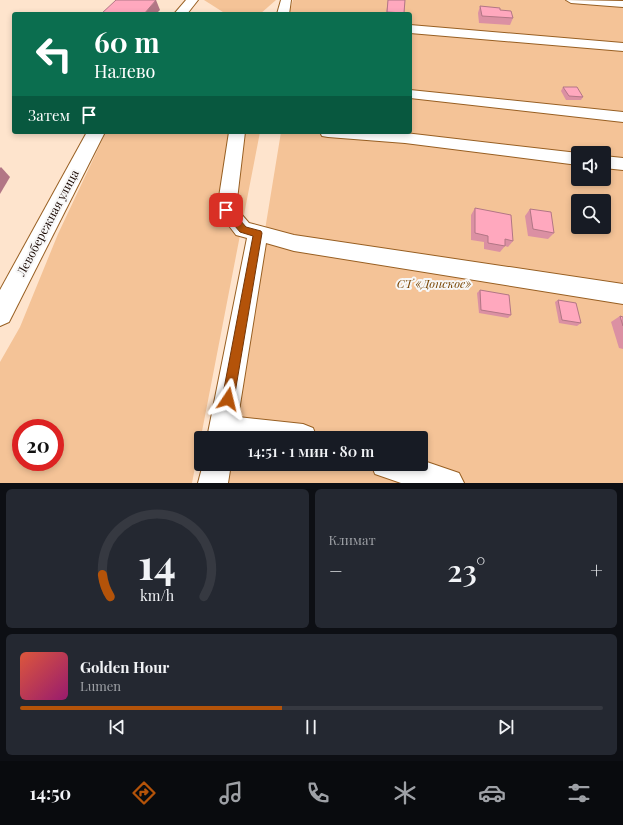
<!DOCTYPE html>
<html lang="ru">
<meta charset="utf-8">
<style>
:root{--surface:#171b24;--page:#242831;--text:#f1f3f6;--muted:#9ea1a6;--line:#363941;--accent:#b45309}
body{margin:0;font-family:"Playfair Display",serif;background:var(--page);color:var(--text);height:100vh;display:flex;flex-direction:column;font-size:15px;white-space:nowrap}
*{box-sizing:border-box;margin:0}
p{font-size:13px;color:var(--muted)}
.icon{flex:none;width:22px;height:22px;fill:none;stroke:currentColor;stroke-width:2;stroke-linecap:round;stroke-linejoin:round}
.map{position:relative;height:483px;overflow:hidden}
.panel{display:flex;flex-direction:column;gap:6px;padding:6px;background:#0d0f14;flex:1}
.panel>*{flex:none}
.banner{position:absolute;left:12px;top:12px;width:400px;height:122px;border-radius:4px;box-shadow:0 2px 6px #0003;background:#0b6e4f;color:#fff;overflow:hidden}
.buttons{position:absolute;left:571px;top:146px;display:grid;gap:8px}
.buttons a{display:grid;place-items:center;width:40px;height:40px;border-radius:4px;background:var(--surface);box-shadow:0 2px 6px #0003;font-size:20px}
.speed{position:absolute;left:12px;top:419px;display:flex;gap:8px;font-size:20px;font-weight:700;text-align:center}
.speed>*{display:grid;place-content:center;width:52px;height:52px;border-radius:50%;background:var(--surface);box-shadow:0 2px 6px #0003;line-height:1}
.speed .limit{border:6px solid #d22;background:#fff;color:#111}
.pin{position:absolute;display:grid;place-items:center;width:34px;height:34px;color:#fff;margin:-17px;border-radius:8px;box-shadow:0 2px 6px #0006}
.me{position:absolute;width:44px;margin:-22px;rotate:10deg;stroke-linejoin:round;filter:drop-shadow(0 0 3px #0008)}
.turn{display:flex;align-items:center;gap:14px;height:84px;padding:0 16px;font-size:18px}
.turn .icon{width:52px;height:52px;stroke-width:2.5}
.turn b{display:block;font-size:28px;line-height:34px}
.then{display:flex;align-items:center;height:38px;padding:0 16px;background:#0003;gap:8px;font-size:15px}
.big{font-size:30px;font-weight:600;line-height:1.1}
.panel .card{flex:1;display:flex;flex-direction:column;justify-content:center;gap:6px;min-width:0;padding:0 14px;border-radius:6px;background:var(--page)}
.panel .dial{align-items:center;gap:0}
.dial svg{height:104px;overflow:visible;fill:none;stroke:var(--line);stroke-width:7;stroke-linecap:round;text-anchor:middle}
.dial text{fill:var(--text);stroke:none}
.song{display:flex;align-items:center;gap:12px}
.cover{width:48px;height:48px;border-radius:6px;background:linear-gradient(135deg,hsl(10 70% 55%),hsl(320 70% 35%))}
.played{height:4px;border-radius:2px;background:linear-gradient(90deg,var(--accent) 45%,var(--line) 45%)}
.keys{display:flex;justify-content:space-around;direction:ltr}
.heat{display:flex;justify-content:space-between;align-items:center;font-size:22px;direction:ltr}
.panel .tiles{flex:1;display:grid;gap:6px;grid-template-columns:1fr 1fr}
.card:last-child{grid-column:span 2}
.trip{position:absolute;left:194px;top:431px;width:234px;height:40px;border-radius:4px;background:var(--surface);box-shadow:0 2px 6px #0003;font-weight:600;line-height:40px;text-align:center}
.tab-bar{display:flex;height:64px;justify-content:space-around;align-items:center;background:#090b0e;color:var(--muted)}
.tab-bar .icon{width:28px;height:28px}
.tab-bar .on{color:var(--accent)}
.tab-bar b{font-size:18px;color:var(--text)}
.map>svg:first-child{display:block}
.green{fill:#f4c397;fill-rule:evenodd}
.lines{fill:none;stroke-linecap:round;stroke-linejoin:round}
.minor-casing{stroke:#985f22;stroke-width:2}
.major-casing{stroke:#985f22;stroke-width:2}
.minor{fill:#fff;fill-rule:evenodd}
.major{fill:#fff;fill-rule:evenodd}
.wall{fill:#db90a3}
.shaded-wall{fill:#b27685}
.building{fill:#ffa8be;stroke:#b27685}
.route{fill:#b45309;stroke:#753606}
.labels{text-anchor:middle;stroke-width:4;stroke-linejoin:round;paint-order:stroke}
.street-label{font-size:12px;fill:#180700;stroke:#f7f7f7}
.park-label{font-size:12px;font-style:italic;fill:#774300;stroke:#f7f7f7}
</style>
<div class="map">
<svg width="623" height="483" viewBox="0 0 623 483">
<rect width="100%" height="100%" fill="#fee4cd"/>
<g class="green">
<polygon points="204,0 276,0 260,14 226,14"/>
<path d="M293,0H623V483H224L227,464H421V438H231L281,132H410V14H289ZM578,153H604V179H578ZM578,201H604V227H578Z"/>
<path d="M106,132H260L192,483H0V362L20,327L58,234ZM21,428H55V462H21Z"/>
</g>
<g class="lines">
<defs>
<g id="minor">
<polygon points="281,0 291,0 289,14 277,14"/>
<polygon points="566,0 623,1 623,7 571,3"/>
<polygon points="410,25 623,43 623,51 410,33"/>
<polygon points="410,90 623,112 623,122 410,98"/>
<polygon points="229,132 245,132 236,208 249,223 294,235 623,284 623,304 294,251 266,243 238,417 303,424 313,428 317,438 207,438 247,238 236,235 217,210"/>
<polygon points="320,132 405,133 578,153 578,165 405,143 328,137 322,136"/>
<polygon points="604,156 623,158 623,170 604,168"/>
<polygon points="421,460 459,473 464,483 401,483 375,474 371,464 421,464"/>
<polygon points="203,464 231,464 228,483 198,483"/>
</g>
<g id="major">
<polygon points="186,0 198,0 187,14 174,14"/>
<polygon points="87,132 105,132 9,322 0,326 0,290"/>
</g>
</defs>
<use href="#minor" class="minor-casing"/>
<use href="#major" class="major-casing"/>
<use href="#minor" class="minor"/>
<use href="#major" class="major"/>
</g>
<g class="wall">
<polygon points="387,0 405,0 404,14 386,14 388,0"/>
<polygon points="480,6 500,10 513,18 510,25 479,23 478,13"/>
<polygon points="563,87 583,97 581,100 566,100 561,91"/>
<polygon points="475,208 513,241 508,247 505,246 500,252 484,249 484,242 471,240 471,215"/>
<polygon points="530,209 554,233 548,239 528,236 525,216"/>
<polygon points="480,290 511,315 508,318 479,313 477,293"/>
<polygon points="558,300 581,323 577,326 559,323 555,302"/>
<polygon points="620,316 623,317 623,349 619,348 611,322"/>
</g>
<g class="shaded-wall">
<polygon points="156,0 160,10 156,14 144,14"/>
<polygon points="1,167 10,177 0,194 0,168"/>
</g>
<g class="building">
<polygon points="116,0 156,0 144,14 101,14"/>
<polygon points="388,0 405,0 404,13 387,12"/>
<polygon points="480,6 500,8 500,10 511,11 513,18 482,16"/>
<polygon points="563,87 577,87 583,97 569,96"/>
<polygon points="475,208 511,215 513,241 505,239 505,246 488,243 488,236 475,233"/>
<polygon points="530,209 551,212 554,233 533,229"/>
<polygon points="480,290 509,295 511,315 481,310"/>
<polygon points="558,300 576,303 581,323 562,320"/>
<polygon points="620,316 623,317 623,326"/>
</g>
<polygon class="route" points="226,206 229,207 246,227 261,231 262,233 234,399 232,403 228,405 224,403 222,399 253,236 240,232 223,212 222,210"/>
<g class="labels">
<g class="street-label">
<text transform="translate(48 223) rotate(-62)" y="4">Левобережная улица</text>
</g>
<g class="park-label">
<text x="434" y="288">СТ «Донское»</text>
</g>
</g>
</svg>
<div class="buttons">
<a><svg class="icon" aria-label="sound" viewBox="0 0 24 24"><path d="M4 9h4l5-4v14l-5-4H4zM17 9q2 3 0 6"/></svg></a>
<a><svg class="icon" aria-label="search" viewBox="0 0 24 24"><circle cx="10" cy="10" r="6"/><path d="M15 15l6 6"/></svg></a>
</div>
<div class="speed"><div class="limit">20</div></div>
<div class="pin" style="left:226px;top:210px;background:#d93025"><svg class="icon" aria-label="arrive" viewBox="0 0 24 24"><path d="M6 21V4h12l-3 4 3 4H6"/></svg></div>
<svg class="me" style="left:228px;top:399px" viewBox="-20 -20 40 40"><path d="M0-17L14 15 0 8-14 15z" fill="#b45309" stroke="#fff" stroke-width="4"/></svg>
<div class="trip">14:51 · 1 мин · 80 m</div>
<div class="banner">
<div class="turn"><svg class="icon" aria-label="left" viewBox="0 0 24 24"><path d="M17 20v-9H6M10 6l-5 5 5 5"/></svg><div><b>60 m</b>Налево</div></div>
<div class="then">Затем<svg class="icon" aria-label="arrive" viewBox="0 0 24 24"><path d="M6 21V4h12l-3 4 3 4H6"/></svg></div>
</div>
</div>
<section class="panel">
<div class="tiles">
<div class="card dial"><svg viewBox="0 0 100 80">
<path d="M14 69A42 42 0 1 1 86 69"/>
<path d="M14 69A42 42 0 0 1 8 52" stroke="#b45309"/>
<text x="50" y="56" font-size="32" font-weight="700">14</text>
<text x="50" y="72" font-size="11">km/h</text>
</svg></div>
<div class="card"><p>Климат</p>
<div class="heat"><a>−</a><b class="big">23°</b><a>+</a></div>
</div>
<div class="card">
<div class="song"><i class="cover"></i><div><b>Golden Hour</b><p>Lumen</p></div></div>
<div class="played"></div>
<div class="keys"><svg class="icon" aria-label="previous" viewBox="0 0 24 24"><path d="M18 5L8 12l10 7zM5 5v14"/></svg><svg class="icon" aria-label="pause" viewBox="0 0 24 24"><path d="M8 5v14M16 5v14"/></svg><svg class="icon" aria-label="next" viewBox="0 0 24 24"><path d="M6 5l10 7-10 7zM19 5v14"/></svg></div>
</div>
</div>
</section>
<nav class="tab-bar">
<b>14:50</b>
<svg class="icon on" aria-label="directions" viewBox="0 0 24 24"><path d="M12 3l9 9-9 9-9-9zM9 14v-3h6M13 9l2 2-2 2"/></svg>
<svg class="icon" aria-label="music" viewBox="0 0 24 24"><path d="M9 18V5l10-2v13"/><circle cx="6" cy="18" r="3"/><circle cx="16" cy="16" r="3"/></svg>
<svg class="icon" aria-label="phone" viewBox="0 0 24 24"><path d="M5 4h4l2 5-3 2q2 4 5 5l2-3 5 2v4C11 20 4 13 5 4z"/></svg>
<svg class="icon" aria-label="climate" viewBox="0 0 24 24"><path d="M12 3v18M4 7l16 10M4 17L20 7"/></svg>
<svg class="icon" aria-label="car" viewBox="0 0 24 24"><path d="M5 17H2v-5l4-1 3-4h7l3 4 3 1v5h-3M9 17h6M6 11h13"/><circle cx="7" cy="17" r="2"/><circle cx="17" cy="17" r="2"/></svg>
<svg class="icon" aria-label="filters" viewBox="0 0 24 24"><path d="M4 7h16M4 17h16"/><circle cx="9" cy="7" r="2"/><circle cx="15" cy="17" r="2"/></svg>
</nav>
